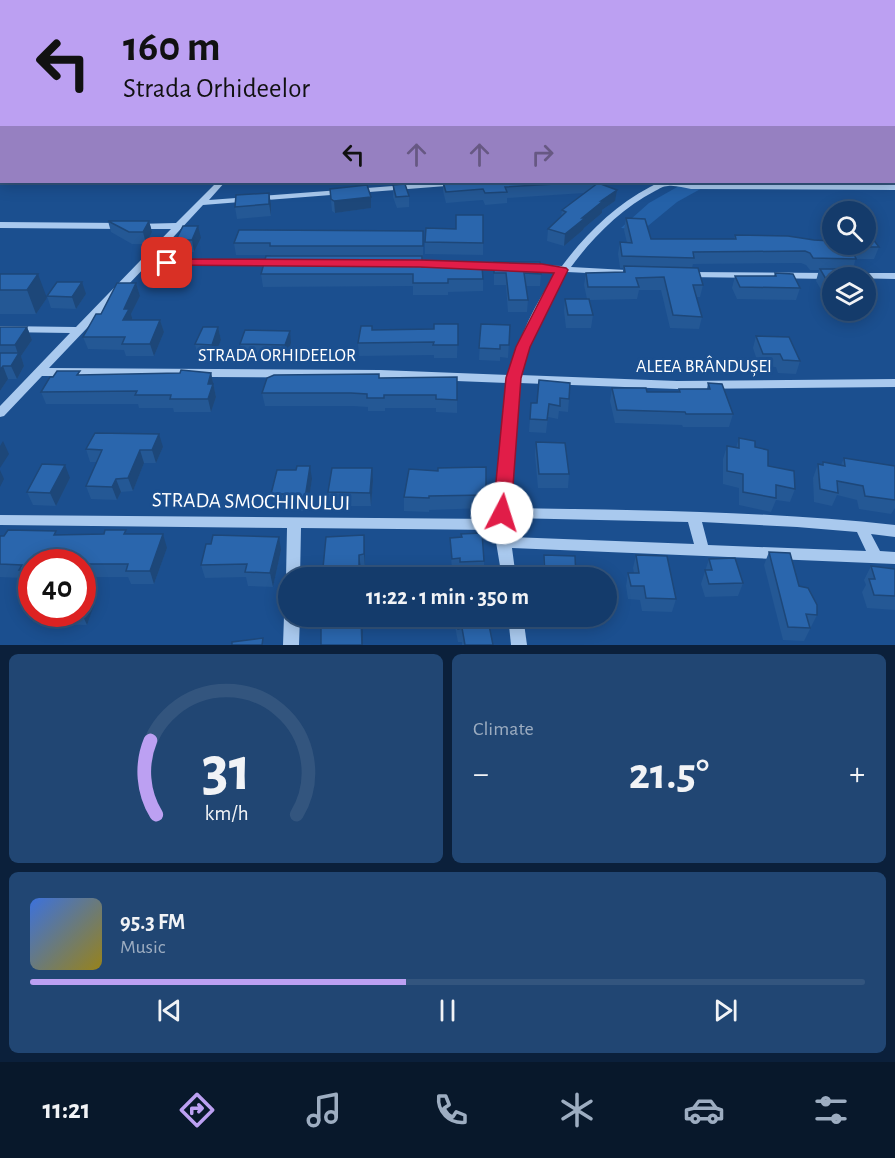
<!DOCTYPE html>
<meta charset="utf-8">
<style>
:root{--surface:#143b6b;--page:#214673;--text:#f1f3f6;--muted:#9dadc1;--line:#33557e;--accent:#bca0f2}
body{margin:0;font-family:"Alegreya Sans",sans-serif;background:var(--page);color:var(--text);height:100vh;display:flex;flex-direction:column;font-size:22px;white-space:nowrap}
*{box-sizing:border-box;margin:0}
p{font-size:20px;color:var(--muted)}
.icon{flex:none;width:33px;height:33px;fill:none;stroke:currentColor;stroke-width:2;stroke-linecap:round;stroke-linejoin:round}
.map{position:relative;height:645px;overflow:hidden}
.sheet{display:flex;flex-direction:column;gap:9px;padding:9px;background:#0b203b;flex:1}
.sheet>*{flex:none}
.top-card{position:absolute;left:0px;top:0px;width:896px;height:183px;box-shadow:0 3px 15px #0003,0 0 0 2px var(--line);background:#bca0f2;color:#111;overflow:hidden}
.fabs{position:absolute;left:822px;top:201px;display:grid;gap:12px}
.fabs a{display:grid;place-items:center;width:54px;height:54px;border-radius:50%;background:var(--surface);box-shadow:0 3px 15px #0003,0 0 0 2px var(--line);font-size:30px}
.speed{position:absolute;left:18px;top:549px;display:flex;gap:12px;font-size:30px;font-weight:700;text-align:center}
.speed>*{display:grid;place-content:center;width:78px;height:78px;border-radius:50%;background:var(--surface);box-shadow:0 3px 15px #0003,0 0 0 2px var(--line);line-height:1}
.speed .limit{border:9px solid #d22;background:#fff;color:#111}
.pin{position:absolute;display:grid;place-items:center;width:51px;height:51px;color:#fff;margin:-26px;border-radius:12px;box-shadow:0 3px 9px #0006}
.me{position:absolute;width:66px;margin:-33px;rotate:5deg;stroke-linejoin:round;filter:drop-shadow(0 0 4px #0008)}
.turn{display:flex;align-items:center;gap:21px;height:126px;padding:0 24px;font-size:27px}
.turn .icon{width:78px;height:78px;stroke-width:2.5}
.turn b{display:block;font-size:42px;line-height:51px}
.lanes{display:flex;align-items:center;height:57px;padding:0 24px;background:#0003;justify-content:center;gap:30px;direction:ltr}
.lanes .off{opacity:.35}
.big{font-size:45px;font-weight:700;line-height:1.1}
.sheet .card{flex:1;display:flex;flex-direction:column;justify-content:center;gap:9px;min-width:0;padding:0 21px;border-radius:9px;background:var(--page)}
.sheet .dial{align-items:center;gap:0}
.dial svg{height:156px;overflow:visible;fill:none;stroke:var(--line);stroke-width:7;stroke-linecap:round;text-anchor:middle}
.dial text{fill:var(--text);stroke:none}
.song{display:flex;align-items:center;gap:18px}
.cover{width:72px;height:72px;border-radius:9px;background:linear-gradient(135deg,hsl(220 70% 55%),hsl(50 70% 35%))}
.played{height:6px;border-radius:3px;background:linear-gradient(90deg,var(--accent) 45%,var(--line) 45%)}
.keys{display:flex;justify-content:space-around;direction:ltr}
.heat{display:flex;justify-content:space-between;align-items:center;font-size:33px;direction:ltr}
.sheet .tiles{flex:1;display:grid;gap:9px;grid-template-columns:1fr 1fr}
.card:last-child{grid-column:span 2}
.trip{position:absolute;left:278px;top:567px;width:339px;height:60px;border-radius:30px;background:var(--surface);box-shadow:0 3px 15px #0003,0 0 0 2px var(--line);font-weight:700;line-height:60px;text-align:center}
.tab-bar{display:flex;height:96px;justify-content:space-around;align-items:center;background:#08182b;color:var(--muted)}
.tab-bar .icon{width:42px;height:42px}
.tab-bar .current{color:var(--accent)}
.tab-bar b{font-size:27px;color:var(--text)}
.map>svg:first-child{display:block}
.green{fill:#2461a8}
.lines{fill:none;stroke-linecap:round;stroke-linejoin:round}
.minor{fill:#a9c9ee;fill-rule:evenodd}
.wall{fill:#245895}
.shaded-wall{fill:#1d4779}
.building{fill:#2a66ad;stroke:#1d4779;stroke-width:1.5}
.route{fill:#e11d48;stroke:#92132f;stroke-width:1.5}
.labels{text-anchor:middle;stroke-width:6;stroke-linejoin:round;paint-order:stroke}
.street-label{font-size:18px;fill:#fff;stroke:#1b4f8f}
.near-street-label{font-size:21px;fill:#fff;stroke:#1b4f8f}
</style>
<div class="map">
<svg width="895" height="645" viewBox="0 0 895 645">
<rect width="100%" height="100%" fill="#1b4f8f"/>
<polygon class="green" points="686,182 713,182 677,202 643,230 621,228 649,203"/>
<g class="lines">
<g class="minor">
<polygon points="58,0 65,0 57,2"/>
<polygon points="93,0 100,0 91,2"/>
<polygon points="631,0 637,0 638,2 632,2"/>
<polygon points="730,0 736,0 736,2 731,2"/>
<polygon points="782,0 788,0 788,2 783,2"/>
<polygon points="857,0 863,0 863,2 858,2"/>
<polygon points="2,22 2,26 0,27 0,23"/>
<polygon points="2,37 2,41 0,42 0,38"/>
<rect x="894" y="41" width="1" height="5"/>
<rect x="894" y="60" width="1" height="4"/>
<polygon points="0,68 2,68 2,73 0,72"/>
<rect x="0" y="127" width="2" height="4"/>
<rect x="0" y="173" width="2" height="4"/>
<path d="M217,182H225L209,200L446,182H476L472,184L203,205L152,260H279L282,261L284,263L282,265L146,266L49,368L380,370L509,375C519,338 534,303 558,272L528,270L523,267L525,265L562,266C585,235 615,205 650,187C654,185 658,182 663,182C672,180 682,182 691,183L895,184V190L691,189C684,188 675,185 668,186C663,186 659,189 655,191C622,208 593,237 571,267L626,270L631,273L629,275L567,272C544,303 530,338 520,375L677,381L895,379V387L677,389L519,383L510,508C639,510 767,511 895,525V537L871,534L880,551L895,552V564L512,548L516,578H502L496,542L497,530L301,528L300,578H288V582L286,578L287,528L0,525V515L497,519L495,513L507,383L380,378L42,376L4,416L0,417V406L70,333L0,332V326L76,327L171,229H138L134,226L135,224L176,223ZM510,518L688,522L694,544L511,537ZM702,522L797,527L857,532L866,551L708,545Z"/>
<polygon points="0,222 123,223 127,226 123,229 0,228"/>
<polygon points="408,260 507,263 512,266 507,269 405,265 403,263"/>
<polygon points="687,272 830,273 835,276 830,279 684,277 682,275"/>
<polygon points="852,273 895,273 895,279 848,278 849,274"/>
<polygon points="287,611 288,611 288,616 300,616 299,645 283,645 284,616"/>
<polygon points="508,616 523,616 527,645 511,645"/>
</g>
</g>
<g class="wall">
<polygon points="894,89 895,89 895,129 894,128"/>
<polygon points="443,182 594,182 594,186 615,201 602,210 602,213 584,228 583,230 564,246 547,241 548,229 561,217 562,210 584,193 507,198 507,203 485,205 483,200 446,203 443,191"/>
<polygon points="393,185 409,196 409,207 397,208 393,197"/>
<polygon points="330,189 371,208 335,213 332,211"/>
<polygon points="269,193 271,204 271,216 237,219 235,207"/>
<polygon points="626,218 645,219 651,239 734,239 735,235 788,236 814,240 832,241 832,244 866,244 866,234 869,234 879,247 874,259 857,259 856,257 853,269 862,269 873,287 868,299 866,299 866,278 832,278 832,298 826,298 816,281 819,270 810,270 806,265 801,263 693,264 692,268 698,268 703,285 700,297 696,297 702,317 699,329 670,328 661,290 639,290 637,299 590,300 593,315 591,328 566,328 564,311 565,299 587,299 584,285 586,273 623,272 623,268 620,268 618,254 620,242 627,243 624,230"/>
<polygon points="108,221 149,221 152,232 146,244 132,244 111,232"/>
<polygon points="423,231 423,267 483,279 483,291 448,292 448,295 413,295 413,286 263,287 261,274 271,255 236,255 234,243"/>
<polygon points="201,238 194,252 179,252 176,240"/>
<polygon points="425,242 483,243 483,255 425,254"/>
<polygon points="494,262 541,274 540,286 526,286 528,300 527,312 508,312 506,285 494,285"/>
<polygon points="775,273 800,288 796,300 737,299 732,288 735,276 774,276"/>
<polygon points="0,274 47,298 36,314 0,314"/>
<polygon points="136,283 140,296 131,314 133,320 160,320 164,332 154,356 126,356 124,350 88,349 83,337 101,314"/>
<polygon points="86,294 76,309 51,308 47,296"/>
<polygon points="458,324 457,358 434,358 434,355 359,356 358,343 372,330 434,329"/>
<polygon points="481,324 510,325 508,358 500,357 500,361 479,360"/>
<polygon points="0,327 27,327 32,340 21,356 24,366 17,379 8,379 0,391"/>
<polygon points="218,327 221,340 214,357 198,357 195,344"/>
<polygon points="756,336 800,361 796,374 778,373 776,367 759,366 753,348"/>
<polygon points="291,343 287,357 243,356 240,344"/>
<polygon points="211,373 216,397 211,412 174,412 173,408 139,408 138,404 46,404 41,392 53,377"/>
<polygon points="457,377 457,413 436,412 436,408 385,408 385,411 368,411 368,407 353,406 265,406 262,393 379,378"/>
<polygon points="539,380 569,399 568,412 559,411 558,419 548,417 546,433 529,432 531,403 537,403"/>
<polygon points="708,383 733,414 729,427 683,427 682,425 615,423 610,401 612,388 647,392 678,392 679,389 707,389"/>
<polygon points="739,438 755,447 768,466 795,489 790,502 776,500 771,512 739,505 739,488 723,484 723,459 727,446 736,448"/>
<polygon points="536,442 569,474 568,488 538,488 535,455"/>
<polygon points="163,447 156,463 144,463 133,491 121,492 117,500 91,499 86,486 97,462 90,462 86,449"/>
<polygon points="844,458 895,466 895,508 891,514 859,509 857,500 837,495 832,506 814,502 813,478 818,464 822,465 823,462 841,465"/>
<polygon points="438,471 486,495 486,508 429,510 429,512 404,511 404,497"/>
<polygon points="70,478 56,506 33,505 27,492"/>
<polygon points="312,479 307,511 288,511 288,507 274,507 271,494"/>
<polygon points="373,481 371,506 330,506 328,492"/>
<polygon points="127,534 167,548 154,584 131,584 128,577 82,577 82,562 32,562 32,583 26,583 23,578 0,577 0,536"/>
<polygon points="450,538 484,561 484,574 460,575 460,571 452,572"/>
<polygon points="365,548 365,568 322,578"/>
<polygon points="281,550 273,587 248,586 246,577 205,578 201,565"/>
<polygon points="769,552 799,586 817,615 804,641 783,640 764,565"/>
<polygon points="544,555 576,578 543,578 543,568"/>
<polygon points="636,555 676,599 672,612 642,611 640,600 628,599 626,586 628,573 634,573 633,568"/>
<polygon points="709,559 743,583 738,596 705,597 701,584"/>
<polygon points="871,566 895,569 895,610 867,608 862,592 866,585 864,580"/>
<polygon points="96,600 87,625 44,624 39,614 82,614"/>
<polygon points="453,616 490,616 490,630 493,645 462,645 462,642 458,642"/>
</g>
<g class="shaded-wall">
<polygon points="617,190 615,201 602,210 602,213 584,228 583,230 564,246 565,234 601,201"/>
<polygon points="269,193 271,204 271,216 269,204"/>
<polygon points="371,197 371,208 335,213 334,201"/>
<polygon points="149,221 152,232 146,244 143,232"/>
<polygon points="198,226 201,238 194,252 192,240"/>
<polygon points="38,274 47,298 36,314 27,290"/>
<polygon points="82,282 86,294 76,309 72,297"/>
<polygon points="136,283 140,296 131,314 133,321 123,320 124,309"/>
<polygon points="160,320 164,332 154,356 150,344"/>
<polygon points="27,327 32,340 21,356 24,366 17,379 11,366 18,354 15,345"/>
<polygon points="218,327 221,340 214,357 212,345"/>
<polygon points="290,331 291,343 287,357 285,345"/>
<polygon points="3,366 8,379 0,391 0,370"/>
<polygon points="211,373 216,397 211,412 208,399 208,384"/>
<polygon points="159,434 163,447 156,463 152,450"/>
<polygon points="3,441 9,454 0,468 0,446"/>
<polygon points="140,450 144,463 133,491 128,478"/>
<polygon points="65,465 70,478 56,506 50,493"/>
<polygon points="310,466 312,479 307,511 305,498"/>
<polygon points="372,468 373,481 371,506 370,493"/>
<polygon points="0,470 4,479 0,487"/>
<polygon points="116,479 121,492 117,500 112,487"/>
<polygon points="163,534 167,548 154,584 150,571"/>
<polygon points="364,535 365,548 365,568 364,554"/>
<polygon points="279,537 281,550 273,587 270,573"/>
<polygon points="359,555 361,568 361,578 359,578"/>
<polygon points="90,587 96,600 87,625 82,614 82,607"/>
<polygon points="361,619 363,632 363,645 362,645"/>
</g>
<g class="building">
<polygon points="894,89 895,89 895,111 894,110"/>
<polygon points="443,182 590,182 505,187 507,192 485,193 483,189 446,192"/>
<polygon points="598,183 617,190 601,201 603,201 582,218 585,218 565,234 548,229 566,212 562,210"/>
<polygon points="405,184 409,196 396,197 393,185"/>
<polygon points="367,185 371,197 334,201 331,199 330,189"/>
<polygon points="269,193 269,204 235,207 236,195"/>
<polygon points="456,215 483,215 483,243 425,242 426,228 456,229"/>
<polygon points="626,218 645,219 651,239 736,239 735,235 788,236 814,240 832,241 832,244 852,244 857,254 854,254 856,259 813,258 810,253 805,251 693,252 694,258 622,256 620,242 632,243"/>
<polygon points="108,221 149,221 143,232 129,232"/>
<polygon points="183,226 198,226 192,240 176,240"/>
<polygon points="239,230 423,231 423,246 270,246 270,243 234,243"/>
<polygon points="866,234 869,234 879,247 861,247 860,244 866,244"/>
<polygon points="266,256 422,256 422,267 482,267 483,279 448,279 448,283 413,283 413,274 261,274"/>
<polygon points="494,262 540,262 541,274 524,273 528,300 509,300 506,273 494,273"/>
<polygon points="624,266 698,268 703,285 693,285 702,317 673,315 664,277 636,278 639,287 588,287 586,273 625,272"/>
<polygon points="820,269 862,269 873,287 866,287 866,278 832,278 832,286 830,286"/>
<polygon points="775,273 793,274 800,288 740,287 735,276 776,276"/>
<polygon points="0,274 38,274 27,290 0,290"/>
<polygon points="57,282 82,282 72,297 47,296"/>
<polygon points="117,283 136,283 124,309 129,309 123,320 160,320 150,344 122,344 125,337 83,337 96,314 101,314"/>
<polygon points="565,299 589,299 593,315 568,315"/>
<polygon points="434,324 458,324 458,345 433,345 434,342 358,343 361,326 372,326 372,330 434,329"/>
<polygon points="481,324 510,325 509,345 500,345 500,349 479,348"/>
<polygon points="0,327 27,327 15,345 0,345"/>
<polygon points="203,327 218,327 212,345 195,344"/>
<polygon points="245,330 290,331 285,345 240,344"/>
<polygon points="756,336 789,337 800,361 783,360 780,354 763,354"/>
<polygon points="0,353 19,353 11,366 3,366 0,370"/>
<polygon points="181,370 211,373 208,384 213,384 208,399 170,399 171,395 135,395 137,391 41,392 50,377 53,377 57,371 80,371 77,375 180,373"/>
<polygon points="379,374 379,378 457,377 457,400 436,399 436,395 384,395 384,398 367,398 367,394 351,393 262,393 267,378 274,375"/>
<polygon points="539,380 570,383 569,399 560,398 560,406 549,404 547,420 530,419 531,403 537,403"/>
<polygon points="708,383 722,384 733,414 686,414 685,412 617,410 612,388 646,388 647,392 680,392 679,389 710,389"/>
<polygon points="95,433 159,434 152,450 140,450 128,478 116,479 112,487 86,486 102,450 86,449"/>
<polygon points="739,438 755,441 755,447 768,450 768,466 794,471 795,489 776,485 776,498 743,492 743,474 727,471 727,446 739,448"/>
<polygon points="536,442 565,443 569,474 539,474"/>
<polygon points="844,458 895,466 895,500 865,496 863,486 837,481 838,493 820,489 818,464 823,465 823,462 845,466"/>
<polygon points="42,464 65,465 50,493 27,492"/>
<polygon points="297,466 310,466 305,498 286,498 287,494 271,494 277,470 296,470"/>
<polygon points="486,467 486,495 429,496 429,498 404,497 409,469 438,471 438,468"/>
<polygon points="332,468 372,468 370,493 328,492"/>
<polygon points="8,530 56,531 54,535 104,534 105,530 126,530 124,534 163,534 150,571 126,571 128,564 82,564 82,562 32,562 32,570 19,570 22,565 0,564 0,536 4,536"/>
<polygon points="482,533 484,561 460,562 460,558 452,559 450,538 462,537 461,534"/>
<polygon points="213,535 279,537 270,573 245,572 247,564 201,565 206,544 211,544"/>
<polygon points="364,535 364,554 359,555 359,578 322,578 326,537"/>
<polygon points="769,552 790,553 799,586 808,588 817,605 817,615 806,614 810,628 788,627"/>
<polygon points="544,555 575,556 576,578 545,578"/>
<polygon points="636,555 667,556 676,599 646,598 644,586 631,586 628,573 639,573"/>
<polygon points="735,558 743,583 709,584 705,570 712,570 709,559"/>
<polygon points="871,566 895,569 895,596 874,595 869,579 875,579"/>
<polygon points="82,587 90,587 82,607"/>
<polygon points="456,616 490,616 490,620 488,620 493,645 465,645 462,628 458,629"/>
<polygon points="361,619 362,645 321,645 321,622"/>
<polygon points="263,638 262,645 232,645 232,642"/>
</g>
<polygon class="route" points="167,259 420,260 542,264 566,268 568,270 530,347 521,378 511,513 508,518 502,520 496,518 493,513 506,378 516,347 554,273 420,267 163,265 161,263 163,260"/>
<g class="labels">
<g class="street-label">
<text x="277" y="361">STRADA ORHIDEELOR</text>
<text x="704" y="372">ALEEA BRÂNDUȘEI</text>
</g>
<g class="near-street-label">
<text transform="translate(251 501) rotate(1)" y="7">STRADA SMOCHINULUI</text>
</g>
</g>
</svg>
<div class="fabs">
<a><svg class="icon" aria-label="search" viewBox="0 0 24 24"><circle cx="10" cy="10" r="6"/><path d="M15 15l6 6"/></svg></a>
<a><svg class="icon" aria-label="layers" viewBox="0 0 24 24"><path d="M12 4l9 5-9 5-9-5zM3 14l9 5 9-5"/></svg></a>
</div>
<div class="speed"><div class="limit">40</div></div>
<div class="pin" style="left:167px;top:263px;background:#d93025"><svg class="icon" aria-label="arrive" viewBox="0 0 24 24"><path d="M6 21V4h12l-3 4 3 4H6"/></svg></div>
<svg class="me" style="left:502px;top:513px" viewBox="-20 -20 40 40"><circle r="19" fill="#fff"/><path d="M0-13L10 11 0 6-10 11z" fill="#e11d48"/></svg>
<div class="trip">11:22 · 1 min · 350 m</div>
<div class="top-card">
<div class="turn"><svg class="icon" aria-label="left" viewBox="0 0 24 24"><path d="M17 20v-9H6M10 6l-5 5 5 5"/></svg><div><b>160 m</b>Strada Orhideelor</div></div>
<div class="lanes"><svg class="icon" aria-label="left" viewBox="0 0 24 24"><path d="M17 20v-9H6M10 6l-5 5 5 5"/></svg><svg class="icon off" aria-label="ahead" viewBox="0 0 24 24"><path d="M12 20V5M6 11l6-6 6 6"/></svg><svg class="icon off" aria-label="ahead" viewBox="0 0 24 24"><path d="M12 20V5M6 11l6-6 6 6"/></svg><svg class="icon off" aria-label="right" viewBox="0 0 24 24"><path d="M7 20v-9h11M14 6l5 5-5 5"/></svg></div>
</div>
</div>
<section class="sheet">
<div class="tiles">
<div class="card dial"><svg viewBox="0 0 100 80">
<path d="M14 69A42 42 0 1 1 86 69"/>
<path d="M14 69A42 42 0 0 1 11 31" stroke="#bca0f2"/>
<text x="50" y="56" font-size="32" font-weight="700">31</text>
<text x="50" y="72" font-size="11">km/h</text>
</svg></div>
<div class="card"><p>Climate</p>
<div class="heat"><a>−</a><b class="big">21.5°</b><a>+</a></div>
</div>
<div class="card">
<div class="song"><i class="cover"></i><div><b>95.3 FM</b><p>Music</p></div></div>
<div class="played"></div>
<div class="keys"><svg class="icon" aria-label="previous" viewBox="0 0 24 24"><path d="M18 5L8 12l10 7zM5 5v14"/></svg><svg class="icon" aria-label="pause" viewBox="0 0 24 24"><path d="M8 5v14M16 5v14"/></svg><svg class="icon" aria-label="next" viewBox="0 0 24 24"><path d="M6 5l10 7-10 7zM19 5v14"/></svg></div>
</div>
</div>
</section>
<nav class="tab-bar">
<b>11:21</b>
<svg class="icon current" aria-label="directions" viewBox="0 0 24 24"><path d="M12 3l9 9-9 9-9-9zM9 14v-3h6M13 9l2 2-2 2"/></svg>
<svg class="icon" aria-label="music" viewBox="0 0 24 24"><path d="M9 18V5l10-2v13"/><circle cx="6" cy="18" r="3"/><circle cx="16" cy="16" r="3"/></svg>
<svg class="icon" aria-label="phone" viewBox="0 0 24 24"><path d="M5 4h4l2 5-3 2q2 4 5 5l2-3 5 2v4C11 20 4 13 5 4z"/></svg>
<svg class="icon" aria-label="climate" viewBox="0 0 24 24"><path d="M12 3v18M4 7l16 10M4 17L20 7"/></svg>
<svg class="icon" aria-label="car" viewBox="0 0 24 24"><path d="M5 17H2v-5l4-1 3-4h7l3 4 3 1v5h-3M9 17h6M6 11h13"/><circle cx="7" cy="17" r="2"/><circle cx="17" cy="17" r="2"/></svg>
<svg class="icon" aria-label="filters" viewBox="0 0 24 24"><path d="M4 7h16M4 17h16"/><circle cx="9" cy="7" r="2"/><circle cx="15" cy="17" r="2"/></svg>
</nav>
